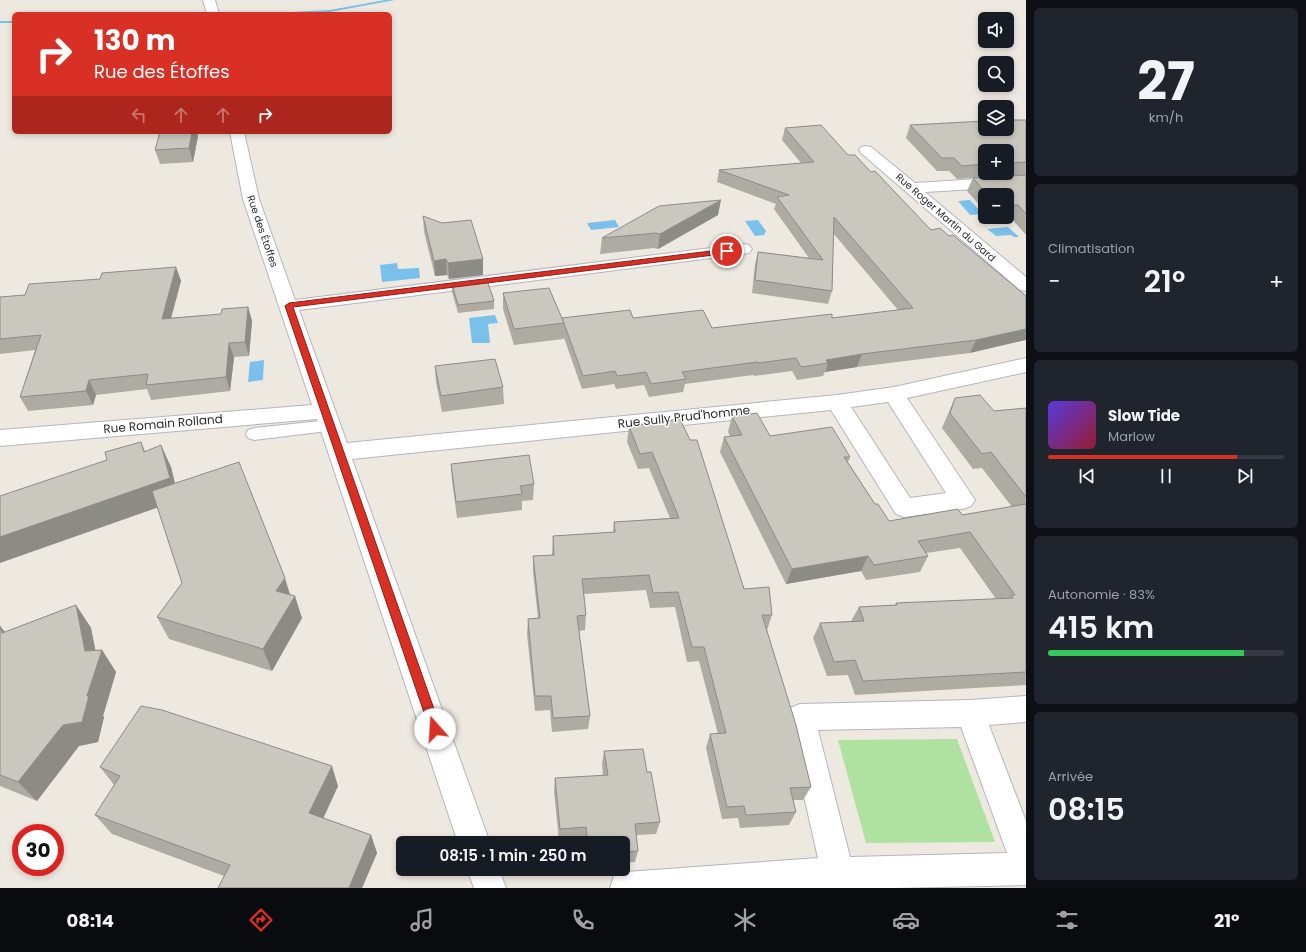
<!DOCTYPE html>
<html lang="fr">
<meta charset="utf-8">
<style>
:root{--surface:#171b24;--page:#20242c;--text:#f1f3f6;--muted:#9ea1a6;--line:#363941;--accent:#d93025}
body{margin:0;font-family:Poppins,sans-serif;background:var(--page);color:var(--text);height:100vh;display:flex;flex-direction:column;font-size:15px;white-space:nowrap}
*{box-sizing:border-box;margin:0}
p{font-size:13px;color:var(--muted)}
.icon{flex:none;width:22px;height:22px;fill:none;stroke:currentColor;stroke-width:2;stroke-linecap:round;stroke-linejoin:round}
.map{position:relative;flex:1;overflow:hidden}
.panel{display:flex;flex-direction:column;gap:8px;padding:8px;background:#0d0f14;width:280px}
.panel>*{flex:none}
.banner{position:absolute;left:12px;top:12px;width:380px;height:122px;border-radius:6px;box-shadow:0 2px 6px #0003;background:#d93025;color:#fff;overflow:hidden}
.controls{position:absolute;left:978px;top:12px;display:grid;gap:8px}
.controls a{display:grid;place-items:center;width:36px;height:36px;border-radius:6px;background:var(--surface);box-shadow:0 2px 6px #0003;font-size:20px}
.speed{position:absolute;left:12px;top:824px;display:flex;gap:8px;font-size:20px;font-weight:700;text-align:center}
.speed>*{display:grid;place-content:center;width:52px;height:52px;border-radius:50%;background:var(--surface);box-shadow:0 2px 6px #0003;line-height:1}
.speed .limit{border:6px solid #d22;background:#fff;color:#111}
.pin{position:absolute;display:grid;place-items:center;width:34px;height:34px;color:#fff;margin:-17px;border:2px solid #fff;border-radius:50%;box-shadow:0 1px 4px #0007}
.me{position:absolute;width:44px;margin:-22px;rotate:341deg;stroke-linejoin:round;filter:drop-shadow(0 0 3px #0008)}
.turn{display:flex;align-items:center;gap:14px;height:84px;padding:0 16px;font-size:18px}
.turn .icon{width:52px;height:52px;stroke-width:2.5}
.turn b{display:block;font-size:28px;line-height:34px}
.lanes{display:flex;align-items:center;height:38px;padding:0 16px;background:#0003;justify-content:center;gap:20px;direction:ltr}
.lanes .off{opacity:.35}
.big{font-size:30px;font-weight:600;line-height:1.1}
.panel .tile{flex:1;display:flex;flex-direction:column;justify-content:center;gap:6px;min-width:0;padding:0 14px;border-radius:6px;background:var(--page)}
.panel .dial{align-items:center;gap:0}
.dial b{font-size:52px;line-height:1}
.song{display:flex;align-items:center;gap:12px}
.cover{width:48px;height:48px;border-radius:6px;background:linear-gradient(135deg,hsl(250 70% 55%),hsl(350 70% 35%))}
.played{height:4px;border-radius:2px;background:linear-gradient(90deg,var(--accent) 80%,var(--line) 80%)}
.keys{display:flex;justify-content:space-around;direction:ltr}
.heat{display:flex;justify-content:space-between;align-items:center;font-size:22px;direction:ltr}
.charge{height:6px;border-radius:3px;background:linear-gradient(90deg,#34c759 83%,var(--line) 0)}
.trip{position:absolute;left:396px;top:836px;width:234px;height:40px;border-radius:6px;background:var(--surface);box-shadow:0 2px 6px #0003;font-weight:600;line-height:40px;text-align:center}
.dock{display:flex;height:64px;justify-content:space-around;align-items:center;background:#090b0e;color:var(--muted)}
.dock .icon{width:28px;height:28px}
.dock .current{color:var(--accent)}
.dock b{font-size:18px;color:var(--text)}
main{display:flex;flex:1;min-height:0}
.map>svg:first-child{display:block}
.green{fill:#afe1a0}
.water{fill:#79c0ea}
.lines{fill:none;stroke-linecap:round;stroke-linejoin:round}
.stream{fill:#79c0ea;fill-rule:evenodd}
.lane-casing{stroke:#b3b5bf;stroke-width:2}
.street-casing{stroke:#b3b5bf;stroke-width:2}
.lane{fill:#fff;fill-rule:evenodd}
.street{fill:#fff;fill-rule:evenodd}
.wall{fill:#aeaba3;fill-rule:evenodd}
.shaded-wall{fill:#8d8b85}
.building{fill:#cac7be;stroke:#8d8b85}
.route{fill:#d93025;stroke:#8d1f18}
.labels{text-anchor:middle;stroke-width:3;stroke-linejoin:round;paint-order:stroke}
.far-street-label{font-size:10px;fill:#2d2d2d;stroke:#fff}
.street-label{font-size:12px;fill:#2d2d2d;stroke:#fff}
</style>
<main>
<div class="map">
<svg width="1026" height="888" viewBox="0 0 1026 888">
<rect width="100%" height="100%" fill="#eee9e0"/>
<polygon class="green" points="957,739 995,842 866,843 838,740"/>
<g class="water">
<polygon points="970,200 983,214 970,215 958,201"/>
<polygon points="615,220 619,227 591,230 587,223"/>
<polygon points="758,220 766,231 764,235 755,236 745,221"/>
<polygon points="1008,227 1019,237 1014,237 1011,235 996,236 987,229"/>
<polygon points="397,263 398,269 419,268 420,278 382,282 380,265"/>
<polygon points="495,315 498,323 488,324 490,343 472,343 469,318"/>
<polygon points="264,360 263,380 248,382 250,362"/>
</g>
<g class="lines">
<g class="stream">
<polygon points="385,0 395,0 330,12 269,14 271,13 330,10"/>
<rect x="0" y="21" width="14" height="2"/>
</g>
<defs>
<polygon id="lane" points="330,420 336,422 338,426 336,430 254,440 248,438 246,434 248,430 254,428"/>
<g id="street">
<polygon points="203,0 215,0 219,14 207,14"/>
<path d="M230,132H244L259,199L295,300L743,244L749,245L752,249L749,253L743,254L299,310L347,443L837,395L894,387L1026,358V372L907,398L975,500L971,506L963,509L904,517L896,514L831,410L352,459L490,843H458L317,419L0,446V430L312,405L243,199ZM888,402L946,493L910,498L851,407Z"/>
<polygon points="866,146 871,147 915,183 1026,176 1026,186 925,192 1026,277 1026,291 1020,290 861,153 859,150 861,147"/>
<path d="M1026,696V722L989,725L1026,821V885L894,888H610L614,876L626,872L818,858L786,717L790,708L800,704L970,700ZM961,727L1007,853L850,857L818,730Z"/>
<polygon points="467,869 499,869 506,888 474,888"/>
</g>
</defs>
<use href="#lane" class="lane-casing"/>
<use href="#street" class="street-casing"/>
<use href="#lane" class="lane"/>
<use href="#street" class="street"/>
</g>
<g class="wall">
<path d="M1026,120V235L1011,218L992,219L990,217H1007V195H985V211L967,191L973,178L957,179L949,171H937L906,138L910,125ZM985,151H1007V173H985Z"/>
<polygon points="785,128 848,155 871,172 931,230 1026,296 970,353 857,367 825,372 823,376 797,380 792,371 754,376 753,375 685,384 683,392 649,397 644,385 616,389 614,384 582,389 564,338 563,339 514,345 503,309 503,293 562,318 633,318 712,328 832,318 898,310 833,233 832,291 828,304 752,293 755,264 758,252 809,258 774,209 776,204 717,182 719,170 801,163 782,140"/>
<polygon points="198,136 193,162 160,164 155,150"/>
<polygon points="718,215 658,249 654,248 600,254 602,238"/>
<polygon points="423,216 483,275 449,279 447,275 435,276 424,232"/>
<polygon points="176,267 181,281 171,318 221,314 248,307 252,321 249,356 234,357 230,391 151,400 147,389 96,395 93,405 28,411 20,397 35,350 0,354 0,297 25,295 100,279"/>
<polygon points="452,284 494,301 494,309 458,313 452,292"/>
<polygon points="435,366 503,387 504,404 442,412 436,382"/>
<polygon points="955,398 994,411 1026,408 1026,685 855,695 848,675 827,676 813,638 820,623 851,621 859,607 895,605 896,603 996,599 960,548 926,553 928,556 920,572 866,580 861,571 786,584 720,452 724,437 730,436 728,432 732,416 770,436 850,457 848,462 875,504 889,521 962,515 1012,507 982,468 973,469 942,428 948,414"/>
<polygon points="680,419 744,589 772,615 767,630 811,787 803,800 793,800 796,812 789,825 740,828 738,818 722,819 706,748 710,734 718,734 699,661 687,662 675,607 650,608 646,590 584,594 586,615 585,630 579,631 590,716 588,729 552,732 550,710 535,711 527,634 528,619 538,618 533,572 533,556 552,555 553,536 613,532 614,522 670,518 649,468 638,469 627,442 629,426"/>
<polygon points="141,442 145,451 171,467 175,484 290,594 302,618 272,671 169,639 157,617 182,583 158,508 107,460"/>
<polygon points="451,464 534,484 533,500 522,501 522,510 457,518 452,480"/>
<polygon points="76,605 91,628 95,650 102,650 116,672 103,716 104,717 98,742 79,746 37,801 0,786 0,626 5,632"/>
<polygon points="604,751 647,772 660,822 656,834 636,835 638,851 635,862 623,863 623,843 585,843 585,839 559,841 554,791 555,778 603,776 602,764"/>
<polygon points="100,767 338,786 323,818 371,835 377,853 362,888 218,888 224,876 112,834 95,815 114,785"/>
</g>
<g class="shaded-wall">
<polygon points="192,132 197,132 198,136 193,162 189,148"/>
<polygon points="721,200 718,215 658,249 660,234"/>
<polygon points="446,259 447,275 435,276 434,261"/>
<polygon points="483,259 483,275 449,279 448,263"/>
<polygon points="176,267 181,281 167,333 162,319"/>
<polygon points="248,307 252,321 249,356 245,342"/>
<polygon points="1026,329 1026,340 970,353 976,340"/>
<polygon points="229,343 234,357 230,391 226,377"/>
<polygon points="862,354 857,367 825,372 828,363 826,360"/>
<polygon points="89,380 96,395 93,405 86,391"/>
<polygon points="161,445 171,467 179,500 0,563 0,537"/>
<polygon points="868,556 861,571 786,584 792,569"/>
<polygon points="285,578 292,601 295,596 302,618 272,671 263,649 276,591"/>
<polygon points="76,605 91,628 98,663 102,650 116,672 103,716 104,717 98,742 79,746 37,801 18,782 63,725 87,696 85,651"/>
<polygon points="0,626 18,648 2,633"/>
<polygon points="332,766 338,786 317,832 309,813"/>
<polygon points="371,835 377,853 362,888 349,888"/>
</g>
<g class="building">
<polygon points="1007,120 1026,120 1026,162 1007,163 1007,151 985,151 985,164 962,166 954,158 942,158 910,125 985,121 985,129 1007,129"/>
<polygon points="821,125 848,155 855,155 871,172 875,171 931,230 940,228 949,236 953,235 1026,296 1026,329 976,340 862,354 826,360 828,363 801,367 796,358 758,363 757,362 682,372 686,379 651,384 646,372 617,376 615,371 583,376 562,318 630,310 633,318 703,310 712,328 832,314 832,318 913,308 834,217 832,291 755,280 758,252 823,260 777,197 789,195 719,170 814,162 785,128"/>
<polygon points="160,132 192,132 189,148 155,150"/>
<polygon points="1026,175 1026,214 1018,205 1007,205 1007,195 988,195 973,178"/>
<polygon points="721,200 660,234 656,233 602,238 659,206"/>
<polygon points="423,216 442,223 471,220 483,259 448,263 446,259 434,261"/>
<polygon points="176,267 162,319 221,314 222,309 248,307 245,342 229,343 226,377 146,385 148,374 89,380 86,391 20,397 41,335 0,339 0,297 25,295 29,284 100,279 102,273"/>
<polygon points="487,280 494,301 458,305 452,284"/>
<polygon points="549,288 564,323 514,329 503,293"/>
<polygon points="495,359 503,387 441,396 435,366"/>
<polygon points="980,395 994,411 1026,408 1026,497 991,452 982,454 950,413 955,398"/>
<polygon points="757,413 770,436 832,427 850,457 844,457 875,504 878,504 889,521 958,509 962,515 1026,504 1026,672 863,681 855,660 834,662 820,623 864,621 859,607 897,605 896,603 1013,598 1011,595 1015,595 970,532 918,541 928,556 874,565 868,556 792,569 724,437 742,435 732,416"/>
<polygon points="680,419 690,440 697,440 744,589 769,587 772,615 762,615 796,725 811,787 790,788 796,812 746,815 744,806 727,807 710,734 726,733 704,647 692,647 678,592 653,593 649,575 582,579 586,615 577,616 590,716 553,718 551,696 535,696 528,619 540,618 533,556 554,555 553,536 615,532 614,522 679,518 652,452 640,454 629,426"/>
<polygon points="141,442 144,452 161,445 170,478 0,537 0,496 107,460 105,452"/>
<polygon points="529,455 534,484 520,486 522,494 456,502 451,464"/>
<polygon points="239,462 285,578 276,591 295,596 263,649 157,617 182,583 152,491"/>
<polygon points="76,605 85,651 102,650 87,696 89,696 82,722 63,725 18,782 0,775 0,626 2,633"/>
<polygon points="141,706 162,710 332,766 309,813 371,835 349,888 218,888 230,865 95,815 120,776 100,767"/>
<polygon points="643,749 647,772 651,772 660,822 635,824 638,851 623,852 623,843 588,843 586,827 560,829 555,778 608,775 604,751"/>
</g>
<polygon class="route" points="727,249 730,250 730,253 293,307 441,729 439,733 435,735 431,733 285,306 289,303"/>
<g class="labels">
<g class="far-street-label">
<text transform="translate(946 217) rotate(41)" y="4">Rue Roger Martin du Gard</text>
<text transform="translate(263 231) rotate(71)" y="4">Rue des Étoffes</text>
</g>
<g class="street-label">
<text transform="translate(684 417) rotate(-6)" y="4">Rue Sully Prud'homme</text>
<text transform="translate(163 424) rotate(-5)" y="4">Rue Romain Rolland</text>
</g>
</g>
</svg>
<div class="controls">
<a><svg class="icon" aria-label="sound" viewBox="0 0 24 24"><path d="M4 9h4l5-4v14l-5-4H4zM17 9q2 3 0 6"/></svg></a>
<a><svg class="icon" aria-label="search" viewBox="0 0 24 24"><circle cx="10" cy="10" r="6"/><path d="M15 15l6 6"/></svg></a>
<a><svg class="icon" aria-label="layers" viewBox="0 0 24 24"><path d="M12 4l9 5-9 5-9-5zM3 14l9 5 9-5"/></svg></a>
<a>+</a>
<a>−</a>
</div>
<div class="speed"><div class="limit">30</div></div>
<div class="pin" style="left:727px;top:251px;background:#d93025"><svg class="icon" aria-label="arrive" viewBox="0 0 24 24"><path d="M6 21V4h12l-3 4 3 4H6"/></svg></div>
<svg class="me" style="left:435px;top:729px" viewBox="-20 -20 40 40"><circle r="19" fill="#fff"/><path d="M0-13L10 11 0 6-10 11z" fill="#d93025"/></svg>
<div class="trip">08:15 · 1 min · 250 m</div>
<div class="banner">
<div class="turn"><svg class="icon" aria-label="right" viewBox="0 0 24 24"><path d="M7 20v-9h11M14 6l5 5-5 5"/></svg><div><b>130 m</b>Rue des Étoffes</div></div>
<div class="lanes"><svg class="icon off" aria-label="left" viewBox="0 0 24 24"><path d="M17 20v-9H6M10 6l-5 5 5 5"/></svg><svg class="icon off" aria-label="ahead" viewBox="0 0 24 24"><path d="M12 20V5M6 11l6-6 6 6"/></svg><svg class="icon off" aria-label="ahead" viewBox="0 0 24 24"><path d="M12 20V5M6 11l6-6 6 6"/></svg><svg class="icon" aria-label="right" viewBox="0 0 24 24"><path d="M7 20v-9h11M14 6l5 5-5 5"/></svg></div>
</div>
</div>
<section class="panel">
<div class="tile dial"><b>27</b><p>km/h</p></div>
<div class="tile"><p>Climatisation</p>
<div class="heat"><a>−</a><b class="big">21°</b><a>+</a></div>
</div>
<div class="tile">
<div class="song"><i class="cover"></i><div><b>Slow Tide</b><p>Marlow</p></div></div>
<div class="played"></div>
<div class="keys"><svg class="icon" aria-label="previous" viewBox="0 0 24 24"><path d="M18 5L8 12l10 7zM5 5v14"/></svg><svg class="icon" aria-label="pause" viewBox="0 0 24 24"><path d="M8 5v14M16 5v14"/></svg><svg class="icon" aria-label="next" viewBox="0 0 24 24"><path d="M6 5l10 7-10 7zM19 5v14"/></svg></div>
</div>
<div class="tile"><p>Autonomie · 83%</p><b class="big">415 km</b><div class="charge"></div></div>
<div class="tile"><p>Arrivée</p><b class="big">08:15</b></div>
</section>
</main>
<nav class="dock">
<b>08:14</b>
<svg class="icon current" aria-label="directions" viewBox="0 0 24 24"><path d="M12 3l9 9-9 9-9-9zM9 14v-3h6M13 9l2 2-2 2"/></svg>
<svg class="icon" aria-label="music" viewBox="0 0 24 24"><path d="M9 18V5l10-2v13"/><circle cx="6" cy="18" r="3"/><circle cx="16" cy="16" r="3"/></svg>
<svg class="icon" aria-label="phone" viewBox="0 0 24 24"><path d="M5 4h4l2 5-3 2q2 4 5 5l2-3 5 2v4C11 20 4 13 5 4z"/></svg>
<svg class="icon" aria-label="climate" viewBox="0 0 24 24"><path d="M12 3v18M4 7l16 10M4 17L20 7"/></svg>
<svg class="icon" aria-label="car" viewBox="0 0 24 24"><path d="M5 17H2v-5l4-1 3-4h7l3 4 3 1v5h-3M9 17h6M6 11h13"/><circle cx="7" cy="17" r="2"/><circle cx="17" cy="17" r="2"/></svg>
<svg class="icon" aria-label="filters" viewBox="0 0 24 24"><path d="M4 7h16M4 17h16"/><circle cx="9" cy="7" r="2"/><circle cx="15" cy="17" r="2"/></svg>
<b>21°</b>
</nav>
